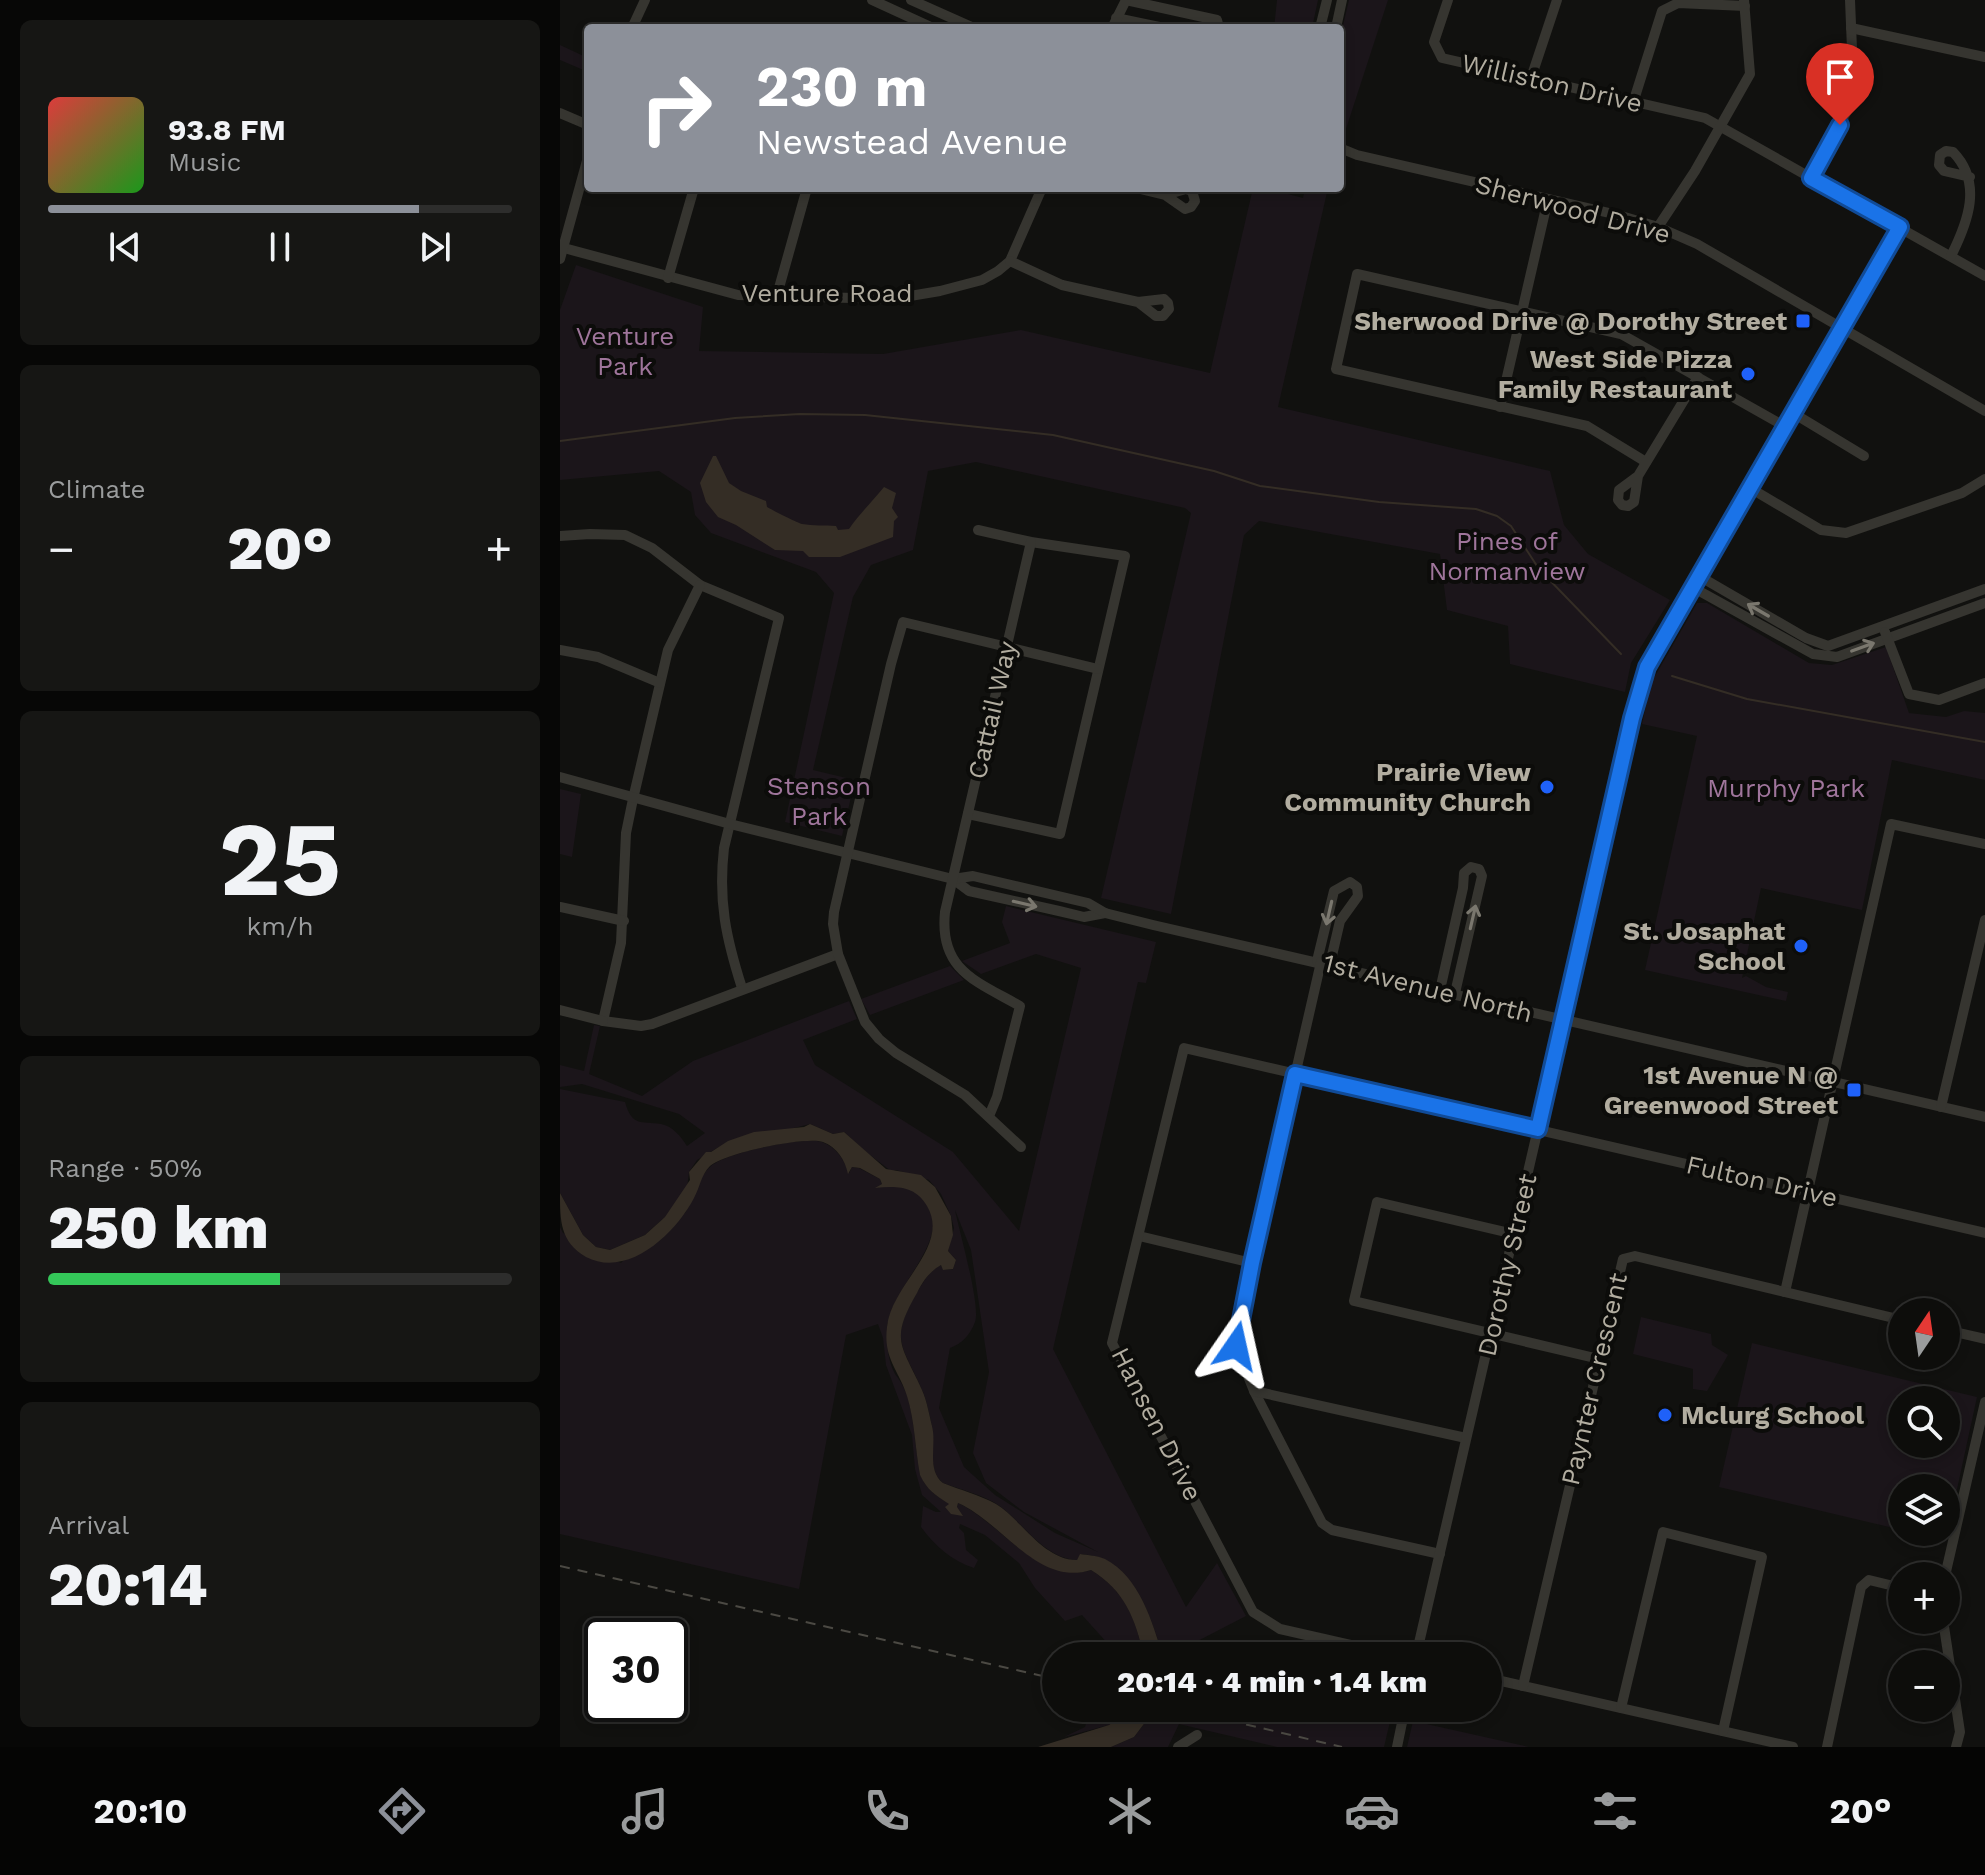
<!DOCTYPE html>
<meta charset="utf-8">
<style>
:root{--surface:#0d0d0b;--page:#161614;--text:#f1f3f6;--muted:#9a9c9d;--line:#2d2d2c;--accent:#8c9099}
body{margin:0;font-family:"Work Sans",sans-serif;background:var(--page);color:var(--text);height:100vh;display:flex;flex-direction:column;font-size:30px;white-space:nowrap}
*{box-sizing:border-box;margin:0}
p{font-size:26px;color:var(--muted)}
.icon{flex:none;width:44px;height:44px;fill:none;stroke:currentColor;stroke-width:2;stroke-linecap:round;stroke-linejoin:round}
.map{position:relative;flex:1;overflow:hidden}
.side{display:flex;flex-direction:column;gap:20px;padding:20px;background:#070706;width:560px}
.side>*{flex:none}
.banner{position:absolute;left:24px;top:24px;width:760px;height:168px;border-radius:8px;box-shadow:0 4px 12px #0003,0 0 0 2px var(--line);background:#8c9099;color:#fff;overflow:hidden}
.needle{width:52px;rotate:13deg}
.buttons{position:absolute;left:1328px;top:1298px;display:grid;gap:16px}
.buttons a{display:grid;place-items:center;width:72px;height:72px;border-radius:50%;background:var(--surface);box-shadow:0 4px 12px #0003,0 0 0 2px var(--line);font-size:40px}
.speed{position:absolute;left:24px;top:1618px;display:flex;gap:16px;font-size:40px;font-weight:700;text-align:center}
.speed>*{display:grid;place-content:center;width:104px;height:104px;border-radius:50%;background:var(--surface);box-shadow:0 4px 12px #0003,0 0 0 2px var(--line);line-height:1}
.speed .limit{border:4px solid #111;border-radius:12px;background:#fff;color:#111}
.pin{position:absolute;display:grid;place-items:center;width:68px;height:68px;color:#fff;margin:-82px -34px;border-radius:50% 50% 50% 0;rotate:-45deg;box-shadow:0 0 8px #0007}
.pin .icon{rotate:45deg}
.me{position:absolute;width:88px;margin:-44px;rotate:11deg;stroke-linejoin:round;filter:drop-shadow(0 0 6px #0008)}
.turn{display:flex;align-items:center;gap:28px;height:168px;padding:0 40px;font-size:36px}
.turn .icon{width:104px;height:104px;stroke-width:2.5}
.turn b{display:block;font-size:56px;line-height:68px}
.big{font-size:60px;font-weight:800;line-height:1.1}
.side .tile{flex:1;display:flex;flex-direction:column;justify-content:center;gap:12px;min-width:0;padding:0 28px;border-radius:12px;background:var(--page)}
.side .dial{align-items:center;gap:0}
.dial b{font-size:104px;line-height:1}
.song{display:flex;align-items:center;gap:24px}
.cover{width:96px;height:96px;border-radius:12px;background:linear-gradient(135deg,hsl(0 70% 55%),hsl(120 70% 35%))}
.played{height:8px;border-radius:4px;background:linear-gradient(90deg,var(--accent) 80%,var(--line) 80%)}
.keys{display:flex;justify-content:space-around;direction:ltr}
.heat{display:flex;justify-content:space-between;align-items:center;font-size:44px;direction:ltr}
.charge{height:12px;border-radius:6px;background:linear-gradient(90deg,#34c759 50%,var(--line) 0)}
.trip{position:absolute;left:482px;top:1642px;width:460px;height:80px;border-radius:40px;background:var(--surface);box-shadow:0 4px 12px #0003,0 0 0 2px var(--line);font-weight:800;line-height:80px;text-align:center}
.dock{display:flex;height:128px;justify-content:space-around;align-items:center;background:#050504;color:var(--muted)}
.dock .icon{width:56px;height:56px}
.dock .on{color:var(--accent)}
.dock b{font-size:36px;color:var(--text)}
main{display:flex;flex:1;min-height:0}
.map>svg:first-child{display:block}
.green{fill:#1b151a;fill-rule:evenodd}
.water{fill:#342d25}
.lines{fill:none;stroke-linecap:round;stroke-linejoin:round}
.stream{stroke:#342d25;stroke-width:2}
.minor{stroke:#363530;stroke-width:10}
.rail{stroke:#4b4943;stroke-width:2;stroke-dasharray:10 8;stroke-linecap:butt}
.oneway{stroke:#7a776e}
.route-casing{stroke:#114b97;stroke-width:20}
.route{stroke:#1a73e8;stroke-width:14}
.poi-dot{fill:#1f61f9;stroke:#0c0c0a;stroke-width:3}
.labels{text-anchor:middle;stroke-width:8;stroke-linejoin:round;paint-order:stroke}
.street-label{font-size:26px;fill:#b2ada0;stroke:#0c0c0a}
.poi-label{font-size:26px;font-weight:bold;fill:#b2ada0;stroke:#0c0c0a;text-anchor:end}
.park-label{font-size:26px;fill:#9f759b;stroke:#0c0c0a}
</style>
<main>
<section class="side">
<div class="tile">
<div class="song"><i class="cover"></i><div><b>93.8 FM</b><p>Music</p></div></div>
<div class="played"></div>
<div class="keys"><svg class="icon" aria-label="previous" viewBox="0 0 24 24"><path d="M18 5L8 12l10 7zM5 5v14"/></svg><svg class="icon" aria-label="pause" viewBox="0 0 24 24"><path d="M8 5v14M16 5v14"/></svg><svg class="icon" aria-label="next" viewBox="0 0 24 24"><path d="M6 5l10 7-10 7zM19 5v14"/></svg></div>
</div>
<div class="tile"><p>Climate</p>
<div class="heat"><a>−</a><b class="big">20°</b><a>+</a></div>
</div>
<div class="tile dial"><b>25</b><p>km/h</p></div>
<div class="tile"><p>Range · 50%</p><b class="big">250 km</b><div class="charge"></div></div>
<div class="tile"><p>Arrival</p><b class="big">20:14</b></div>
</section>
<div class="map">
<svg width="1425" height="1747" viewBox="0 0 1425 1747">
<rect width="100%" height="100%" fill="#11110f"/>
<g class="green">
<polygon points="717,0 758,0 752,28 714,28"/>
<polygon points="789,0 828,0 784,135 780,134 780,38"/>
<polygon points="0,45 28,58 28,72 0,60"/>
<polygon points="693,188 717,188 717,191 743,198 745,188 768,188 718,407 990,471 1004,525 1028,554 1110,600 1071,663 1065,692 950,664 948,626 887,610 880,554 699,521 684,535 611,914 541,898 631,513 625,508 416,462 368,471 353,550 311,565 293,597 253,770 295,780 282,836 225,822 274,593 256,572 151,533 135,515 131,492 99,471 0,480 0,310 16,265 143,307 139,351 323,354 461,330 650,373"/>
<polygon points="1137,603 1147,603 1249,663 1272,665 1326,647 1349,713 1386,717 1404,711 1425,713 1425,780 1332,760 1302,910 1201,888 1182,978 1186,976 1206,987 1228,992 1226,1001 1085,970 1137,736 1082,724 1091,683"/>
<polygon points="0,789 21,794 12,857 0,854"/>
<path d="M446,906L596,942L586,983L578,982L493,1349L626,1607L657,1563L686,1616L628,1646L626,1656H603C592,1622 580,1578 545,1560C538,1556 528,1555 521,1554L517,1560C486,1559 464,1525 441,1507C425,1495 401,1490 383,1483C366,1469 376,1445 372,1426C369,1414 367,1401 362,1390C342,1344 329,1341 357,1292C364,1281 369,1271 381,1265L384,1270L393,1269L396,1260L388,1251L394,1228L391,1216L381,1194L369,1180L336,1170L331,1171L306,1152L284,1132L273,1134L250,1124L159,1147L137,1160L129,1172L124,1214C135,1200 138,1177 150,1167C164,1153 244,1136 262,1142C276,1147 284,1159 289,1173L292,1167L299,1168L320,1179L322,1184L317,1188C328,1184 348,1186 358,1194C406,1232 326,1287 327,1332C327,1346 328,1361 335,1374C340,1380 344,1387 347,1395C355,1421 355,1448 360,1474C367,1490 375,1495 390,1504L389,1506L397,1507L398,1503C440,1522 480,1586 531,1570C565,1591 575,1617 584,1656H559L522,1615L505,1621L475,1588L459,1563L425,1535L400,1524L399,1528L404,1533L406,1550L418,1560L414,1568C392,1561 375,1546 361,1527L363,1506L376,1512H381L362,1495L355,1469L352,1435L326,1365L323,1338L318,1324L286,1335L239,1589L0,1534V1227L3,1233L61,1263L105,1217L85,1235L50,1250L36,1247L23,1235L0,1193V1089L65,1102C72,1127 81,1121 101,1124C113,1126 121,1137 127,1146L145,1133L119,1114L22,1084L0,1087V1065L24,1071L34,1025L40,1026L29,1074L82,1096L133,1061L289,1001L297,1019L243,1040L255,1065L393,1152L459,1231L521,968L476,954L421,974L402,961L450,943L442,922ZM395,1210L411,1250L429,1372L413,1453L426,1483L464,1512L538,1552L495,1533L435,1495L404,1467L379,1408L390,1348C403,1343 410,1335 415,1322C421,1306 399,1230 395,1210Z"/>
<polygon points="390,966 404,980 310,1015 301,999"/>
<polygon points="1081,1317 1151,1334 1152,1345 1168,1355 1147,1391 1133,1389 1133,1369 1073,1354"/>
<path d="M1192,1343L1417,1397L1386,1540L1352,1532H1386V1488H1342V1530L1159,1487ZM1342,1400H1386V1444H1342Z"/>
<polygon points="530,1708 575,1708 549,1725 504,1737 525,1727"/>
<polygon points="596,1708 810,1708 832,1713 824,1747 717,1747 619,1724 608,1747 551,1747 574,1737"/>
<polygon points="853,1721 969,1747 847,1747"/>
</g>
<g class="water">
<path d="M153,456H156L169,483L181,491L206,501L207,507C212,510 238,523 242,524C253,526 265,525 276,526L278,530L289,529C300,513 312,502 324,487L336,493L332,508L338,517L334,521L333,537L280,557H249L243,551L215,550L176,525L158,517L146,502L140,483Z"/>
<path d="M250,1124L273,1134L284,1132L326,1169L361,1175L375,1187L391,1216L393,1235L388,1251L396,1260L393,1269L383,1270L381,1265C369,1272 363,1281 357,1293C329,1341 342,1345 362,1390C367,1401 369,1414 372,1426C377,1445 366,1469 383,1483C400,1490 420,1495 436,1504C462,1520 483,1560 517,1560L520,1554C528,1555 538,1556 545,1559C580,1577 592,1622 603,1656H584C575,1618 565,1591 531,1570C478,1587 442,1522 398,1503L397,1507L403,1516L391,1514L385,1507L389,1504C375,1495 367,1490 360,1475C355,1448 355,1422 347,1396C339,1370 323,1359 327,1327C331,1284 391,1247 367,1206C355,1185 335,1186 315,1188L322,1184L320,1179L300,1168L292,1167L288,1174C285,1160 277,1147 263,1142C246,1136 164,1153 150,1166C141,1175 140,1187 134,1198C116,1233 68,1279 26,1257C0,1242 0,1220 0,1193L23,1235L36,1247L50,1250L85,1235L105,1217L130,1180L129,1172L146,1152H151L168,1141L194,1132L244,1127Z"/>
<polygon points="575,1708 596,1708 574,1737 551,1747 478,1747 549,1725"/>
</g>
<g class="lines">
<g class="stream">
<polyline points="0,441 175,418 240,414 305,415 493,435 654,471 700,486 819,502 916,509 937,516 951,526 979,569 1061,654"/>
<polyline points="1112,676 1187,699 1425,742"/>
</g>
<g class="minor">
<polyline points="312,0 373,28"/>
<polyline points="351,0 414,28"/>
<polyline points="566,0 657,20 659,28"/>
<polyline points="888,0 874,42 882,58 1145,118 1425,276"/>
<polyline points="556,18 604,28"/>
<polyline points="72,28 85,0"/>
<polyline points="552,28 566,0"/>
<polyline points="760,28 767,0"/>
<polyline points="776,28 782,0"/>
<polyline points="1291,28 1425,57"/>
<polyline points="971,78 997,0"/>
<polyline points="1073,103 1102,11 1118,3 1185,6"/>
<polyline points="0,113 28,125"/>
<polyline points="780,148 797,155 1058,215 1098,227 1137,244 1425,411"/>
<polyline points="1251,178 1294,98 1290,0"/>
<polyline points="361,188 370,188"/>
<polyline points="576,188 605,195 625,209 631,207 635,201 632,191 626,189 605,195"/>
<polyline points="1098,227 1135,171 1190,74 1184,0"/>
<polyline points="4,248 178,295 332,299 380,291 422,280 438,271 450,261 482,188"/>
<path d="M1391,256C1408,222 1423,183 1393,152L1386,151L1380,155L1379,165L1384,171L1410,177"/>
<polyline points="0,259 28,157"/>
<polyline points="450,261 502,285 578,302 604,299 608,303 609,309 603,316 596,316 578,302"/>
<polyline points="108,278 134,188"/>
<polyline points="217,295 247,188"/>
<polyline points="940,407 988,199"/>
<polyline points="1233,413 1304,456"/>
<polyline points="1086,462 1027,426 776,369 797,274 1061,334 1226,427"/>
<polyline points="1078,476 1074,502 1068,506 1062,505 1058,500 1059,490 1078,476 1138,377"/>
<polyline points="1190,488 1261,530 1286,533 1402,493 1425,479"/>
<path d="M0,536L30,534L65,535L92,548L140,585L219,618L164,848C158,901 166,938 182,988"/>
<polyline points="1139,576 1246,638 1268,646 1425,589"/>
<polyline points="140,585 108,650 73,799 66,833 61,943 43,1021 81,1026 92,1024 278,954"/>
<polyline points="1132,587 1253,654 1277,657 1425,603"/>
<polyline points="1325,632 1349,694 1379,700 1425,683"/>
<polyline points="0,650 38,657 100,683"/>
<polyline points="0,777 170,824 393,879 409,891 499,911 524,917 545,913"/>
<polyline points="408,814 500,834 565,556 471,542 418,530"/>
<polyline points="393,879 413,876 528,903 545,913 593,925 1425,1117"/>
<polyline points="0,907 64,921"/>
<polyline points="757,961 774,891 790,882 797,887 798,896 780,921 770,964"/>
<polyline points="761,962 692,1263 676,1346 694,1391 762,1523 772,1530 880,1554"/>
<polyline points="880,990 903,888 904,873 911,867 919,869 922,876 895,993"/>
<polyline points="0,1010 43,1021"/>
<polyline points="1381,1107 1425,920"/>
<path d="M429,1116L437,1097L460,1006C416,981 379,970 385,912L471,542"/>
<polyline points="461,1147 405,1095 336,1053 319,1039 305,1022 278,954 273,924 274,912 331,664 343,622 538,669"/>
<polyline points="954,1234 817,1202 794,1301 1039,1359"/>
<polyline points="579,1236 692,1263"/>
<polyline points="1225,1292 1331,824 1425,844"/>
<polyline points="1386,1330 1425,1339"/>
<polyline points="694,1391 906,1438"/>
<polyline points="1385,1576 1425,1402"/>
<polyline points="1383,1620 1400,1732 1396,1747"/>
<polyline points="839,1656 720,1629 693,1612 552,1343 624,1048 1425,1233"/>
<polyline points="856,1656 1082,679 1094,654 1340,227"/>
<polyline points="928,1678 1233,1747"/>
<polyline points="963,1686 1063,1259 1075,1256 1342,1320"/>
<polyline points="1061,1708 1103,1532 1202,1557 1163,1731"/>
<polyline points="618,1747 637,1735"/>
<polyline points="837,1747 845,1708"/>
<polyline points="1267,1747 1301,1587 1309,1580 1342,1588"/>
</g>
<g class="rail">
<polyline points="0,1566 496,1679"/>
<polyline points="616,1708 782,1747"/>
</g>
</g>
<defs><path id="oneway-shaft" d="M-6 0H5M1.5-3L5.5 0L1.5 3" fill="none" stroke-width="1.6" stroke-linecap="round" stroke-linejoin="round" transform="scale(2)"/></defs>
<g class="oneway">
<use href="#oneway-shaft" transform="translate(1198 610) rotate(-150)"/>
<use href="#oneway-shaft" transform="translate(1303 647) rotate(-20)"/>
<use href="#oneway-shaft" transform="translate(465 904) rotate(13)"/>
<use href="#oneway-shaft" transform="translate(769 913) rotate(103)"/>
<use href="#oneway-shaft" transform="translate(913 917) rotate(-77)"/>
</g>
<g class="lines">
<defs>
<polyline id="route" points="676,1346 692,1263 735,1074 978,1129 1072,718 1087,667 1340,227 1251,178 1280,125"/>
</defs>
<use href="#route" class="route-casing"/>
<use href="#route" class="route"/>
</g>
<g class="poi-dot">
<rect x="1235" y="313" width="16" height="16" rx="4"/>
<circle cx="1188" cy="374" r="8"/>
<circle cx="987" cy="787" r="8"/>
<circle cx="1241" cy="946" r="8"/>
<rect x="1286" y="1082" width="16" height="16" rx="4"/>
<circle cx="1105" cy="1415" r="8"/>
</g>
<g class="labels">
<g class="street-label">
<text transform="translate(992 83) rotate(13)" y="9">Williston Drive</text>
<text transform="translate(1013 209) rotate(15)" y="9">Sherwood Drive</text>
<text x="267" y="302">Venture Road</text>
<text transform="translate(432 710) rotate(-77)" y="9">Cattail Way</text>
<text transform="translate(868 988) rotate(14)" y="9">1st Avenue North</text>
<text transform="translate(1202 1181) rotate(13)" y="9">Fulton Drive</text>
<text transform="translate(947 1265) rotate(-77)" y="9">Dorothy Street</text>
<text transform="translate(1034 1379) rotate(-77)" y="9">Paynter Crescent</text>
<text transform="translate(597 1424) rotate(63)" y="9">Hansen Drive</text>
</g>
<g class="poi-label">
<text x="1227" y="330">Sherwood Drive @ Dorothy Street</text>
<text x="1172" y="368">West Side Pizza<tspan x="1172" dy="30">Family Restaurant</tspan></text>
<text x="971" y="781">Prairie View<tspan x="971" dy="30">Community Church</tspan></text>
<text x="1225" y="940">St. Josaphat<tspan x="1225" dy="30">School</tspan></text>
<text x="1278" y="1084">1st Avenue N @<tspan x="1278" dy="30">Greenwood Street</tspan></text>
<text x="1121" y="1424" text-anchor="start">Mclurg School</text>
</g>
<g class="park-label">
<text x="65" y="345">Venture<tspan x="65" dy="30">Park</tspan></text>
<text x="947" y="550">Pines of<tspan x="947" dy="30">Normanview</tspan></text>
<text x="259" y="795">Stenson<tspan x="259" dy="30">Park</tspan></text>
<text x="1226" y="797">Murphy Park</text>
</g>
</g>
</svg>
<div class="buttons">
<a><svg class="needle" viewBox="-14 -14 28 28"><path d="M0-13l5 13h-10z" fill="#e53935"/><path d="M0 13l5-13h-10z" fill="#9a9c9d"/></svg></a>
<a><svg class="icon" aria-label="search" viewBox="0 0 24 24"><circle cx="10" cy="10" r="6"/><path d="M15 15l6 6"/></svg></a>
<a><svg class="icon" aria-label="layers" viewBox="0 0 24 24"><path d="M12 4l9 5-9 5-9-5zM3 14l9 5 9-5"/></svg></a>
<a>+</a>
<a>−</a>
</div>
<div class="speed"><div class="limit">30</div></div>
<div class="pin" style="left:1280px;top:125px;background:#d93025"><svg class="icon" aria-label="arrive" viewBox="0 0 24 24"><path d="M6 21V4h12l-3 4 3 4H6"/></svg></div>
<svg class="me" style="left:676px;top:1346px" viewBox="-20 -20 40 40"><path d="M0-17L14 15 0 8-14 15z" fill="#1a73e8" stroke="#fff" stroke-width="4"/></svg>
<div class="trip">20:14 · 4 min · 1.4 km</div>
<div class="banner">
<div class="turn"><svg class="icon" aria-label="right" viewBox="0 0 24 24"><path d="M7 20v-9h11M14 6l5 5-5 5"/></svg><div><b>230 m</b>Newstead Avenue</div></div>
</div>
</div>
</main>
<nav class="dock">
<b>20:10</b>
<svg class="icon on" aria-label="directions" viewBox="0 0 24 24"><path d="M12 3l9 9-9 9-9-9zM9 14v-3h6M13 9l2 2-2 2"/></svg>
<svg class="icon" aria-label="music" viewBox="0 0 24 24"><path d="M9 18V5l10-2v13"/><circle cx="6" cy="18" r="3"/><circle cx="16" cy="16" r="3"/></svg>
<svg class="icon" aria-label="phone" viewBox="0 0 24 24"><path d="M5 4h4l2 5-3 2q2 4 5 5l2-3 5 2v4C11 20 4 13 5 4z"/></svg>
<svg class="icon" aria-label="climate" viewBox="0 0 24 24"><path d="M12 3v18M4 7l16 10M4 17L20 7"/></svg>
<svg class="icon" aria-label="car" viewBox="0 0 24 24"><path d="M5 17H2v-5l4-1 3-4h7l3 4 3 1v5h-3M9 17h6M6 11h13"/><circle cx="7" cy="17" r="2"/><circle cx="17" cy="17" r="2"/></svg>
<svg class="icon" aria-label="filters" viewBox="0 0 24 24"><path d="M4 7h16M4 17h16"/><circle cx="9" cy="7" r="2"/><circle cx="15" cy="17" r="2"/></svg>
<b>20°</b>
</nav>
